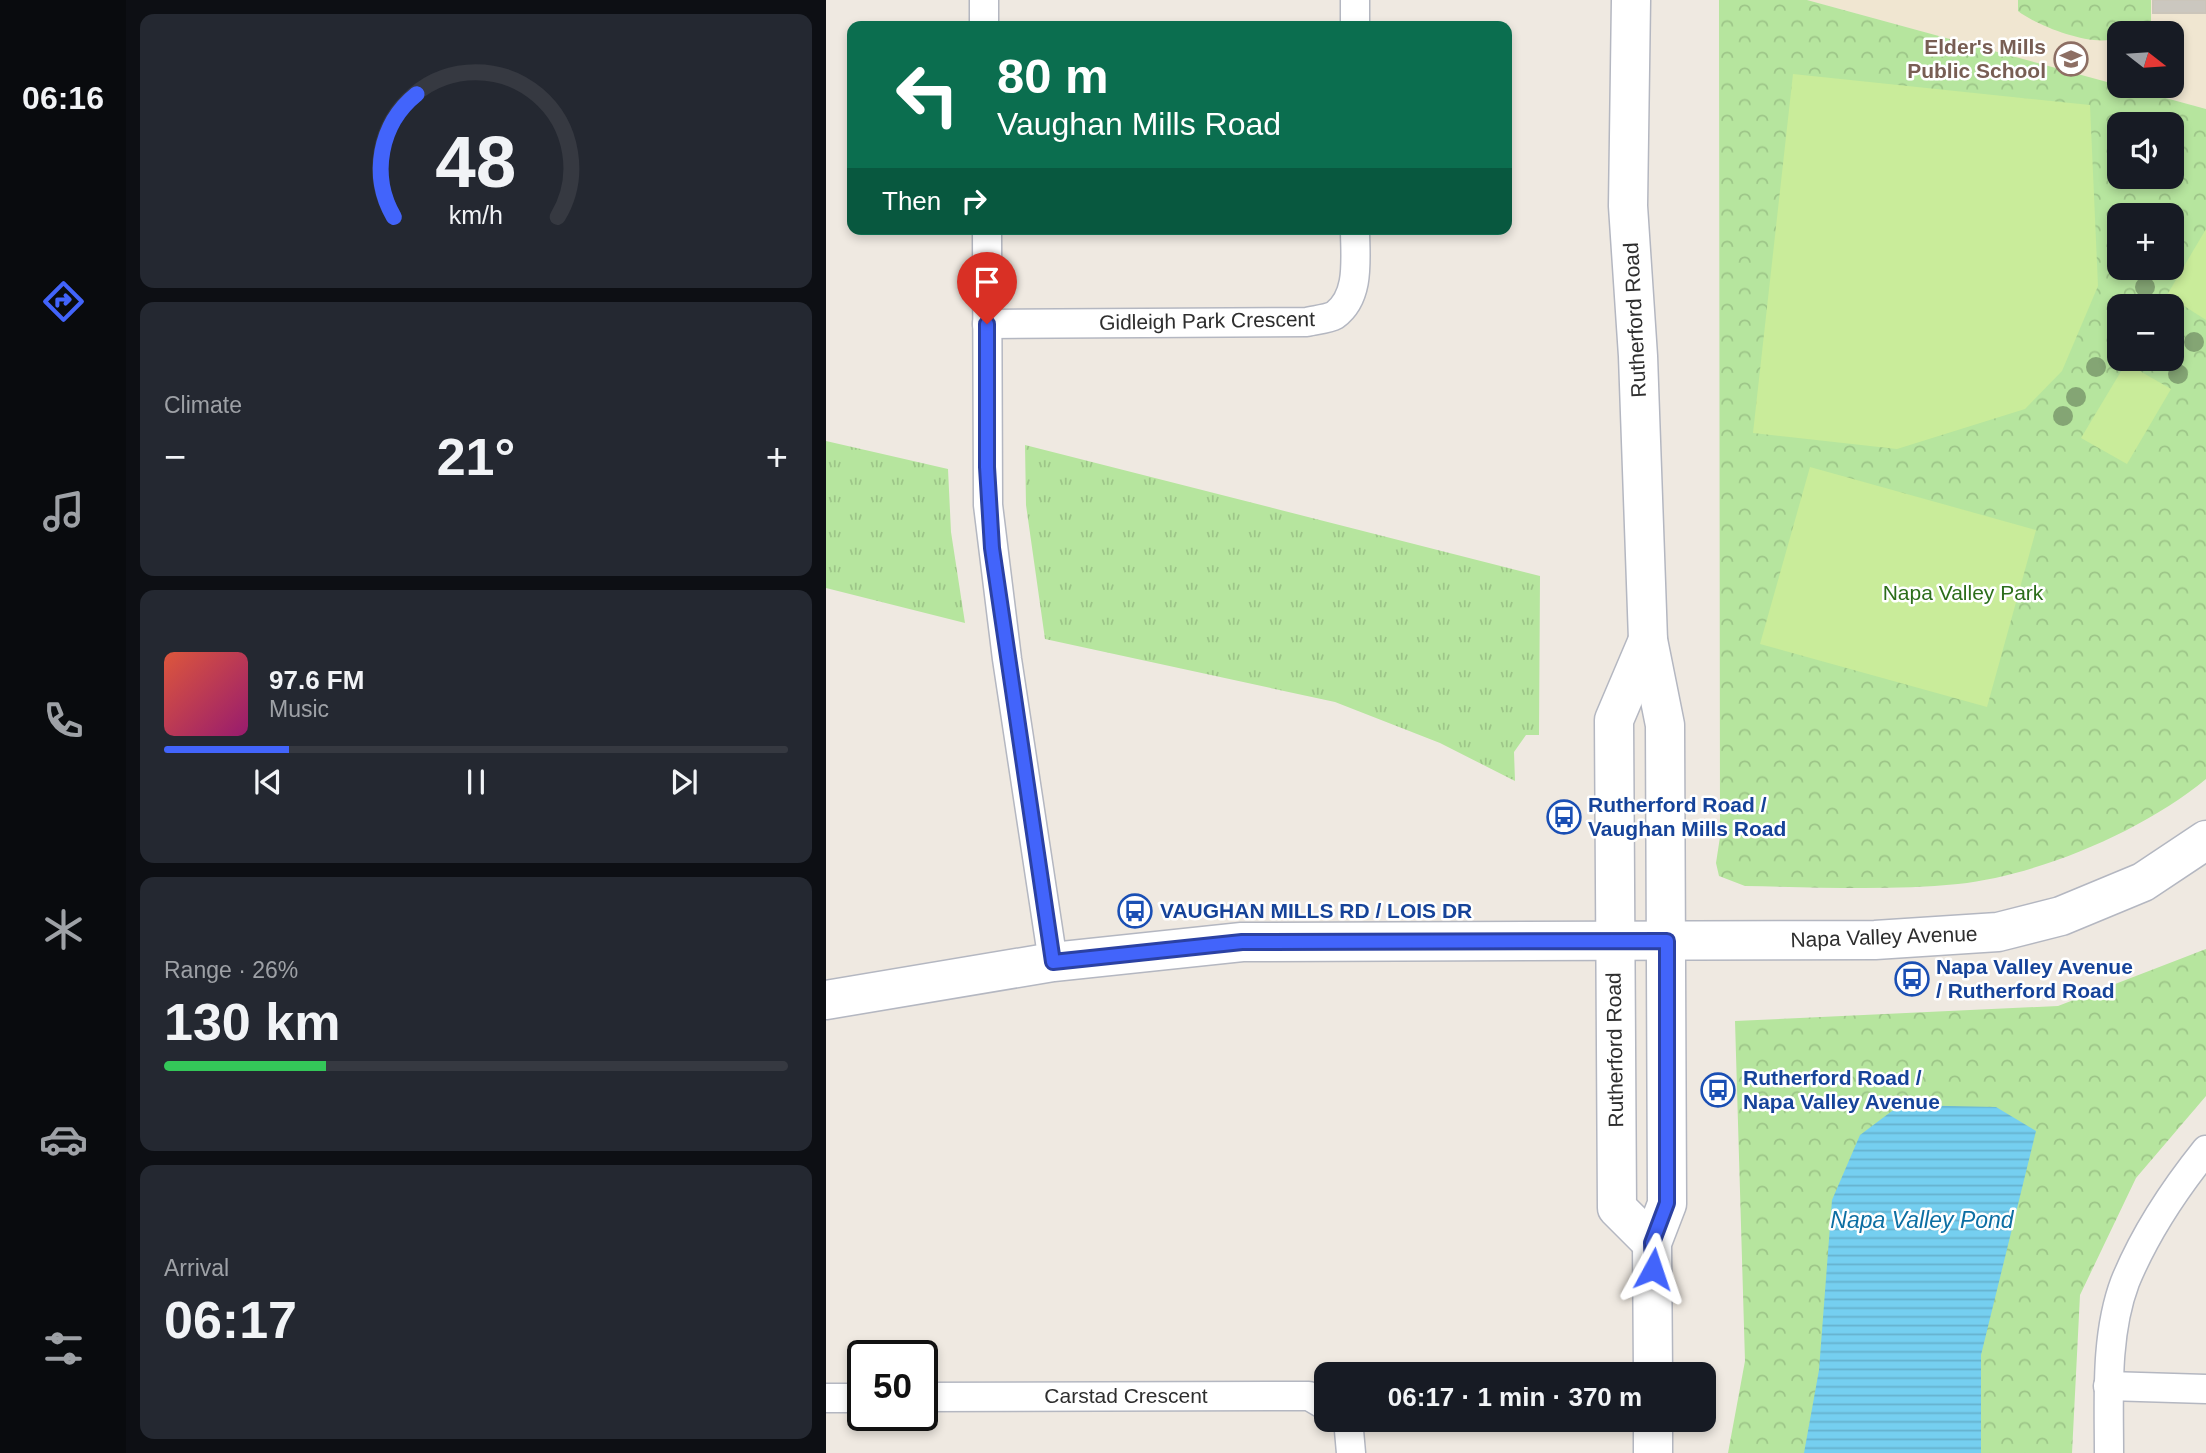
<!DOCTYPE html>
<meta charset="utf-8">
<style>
:root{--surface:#171b24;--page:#242831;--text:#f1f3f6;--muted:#9ea1a6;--line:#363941;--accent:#4264fb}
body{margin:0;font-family:Arial,sans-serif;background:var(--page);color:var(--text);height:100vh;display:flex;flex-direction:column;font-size:26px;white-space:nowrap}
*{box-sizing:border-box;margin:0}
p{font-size:23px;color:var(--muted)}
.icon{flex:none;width:38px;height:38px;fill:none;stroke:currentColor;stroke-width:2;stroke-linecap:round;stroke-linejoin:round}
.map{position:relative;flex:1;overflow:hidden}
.sheet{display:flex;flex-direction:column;gap:14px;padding:14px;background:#0d0f14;width:700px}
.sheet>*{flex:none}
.top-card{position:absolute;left:21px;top:21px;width:665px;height:214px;border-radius:14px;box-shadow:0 4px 10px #0003;background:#0b6e4f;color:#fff;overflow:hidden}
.needle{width:46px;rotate:107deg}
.buttons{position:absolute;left:1281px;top:21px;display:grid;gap:14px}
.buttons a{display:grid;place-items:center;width:77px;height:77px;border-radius:14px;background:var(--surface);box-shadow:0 4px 10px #0003;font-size:35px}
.speed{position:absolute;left:21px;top:1340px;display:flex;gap:14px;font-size:35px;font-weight:700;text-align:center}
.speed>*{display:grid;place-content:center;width:91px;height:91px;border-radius:50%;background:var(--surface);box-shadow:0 4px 10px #0003;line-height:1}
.speed .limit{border:4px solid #111;border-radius:10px;background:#fff;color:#111}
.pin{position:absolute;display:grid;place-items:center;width:60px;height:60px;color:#fff;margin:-72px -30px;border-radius:50% 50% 50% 0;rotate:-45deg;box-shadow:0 0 7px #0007}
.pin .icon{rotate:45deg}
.me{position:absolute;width:77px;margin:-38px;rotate:5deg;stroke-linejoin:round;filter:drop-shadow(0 0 5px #0008)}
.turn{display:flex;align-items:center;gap:24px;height:147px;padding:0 35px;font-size:32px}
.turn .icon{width:91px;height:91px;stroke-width:2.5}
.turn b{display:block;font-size:49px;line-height:60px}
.then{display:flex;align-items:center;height:66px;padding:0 35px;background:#0003;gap:14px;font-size:26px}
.big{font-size:52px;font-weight:700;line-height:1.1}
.sheet .card{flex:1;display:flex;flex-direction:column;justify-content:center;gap:10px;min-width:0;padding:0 24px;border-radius:14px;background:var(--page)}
.sheet .dial{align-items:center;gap:0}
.dial svg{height:182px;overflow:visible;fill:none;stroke:var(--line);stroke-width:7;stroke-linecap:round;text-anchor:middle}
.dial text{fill:var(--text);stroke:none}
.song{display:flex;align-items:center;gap:21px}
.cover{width:84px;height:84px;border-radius:10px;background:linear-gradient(135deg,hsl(10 70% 55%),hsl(320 70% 35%))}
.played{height:7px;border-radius:4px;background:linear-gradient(90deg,var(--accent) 20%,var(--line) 20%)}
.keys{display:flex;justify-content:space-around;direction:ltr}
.heat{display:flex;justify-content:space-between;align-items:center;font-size:38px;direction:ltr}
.charge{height:10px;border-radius:5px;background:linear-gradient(90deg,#34c759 26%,var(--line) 0)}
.trip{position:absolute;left:488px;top:1362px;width:402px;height:70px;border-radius:14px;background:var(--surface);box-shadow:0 4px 10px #0003;font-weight:700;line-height:70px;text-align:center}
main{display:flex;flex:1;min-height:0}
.tab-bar{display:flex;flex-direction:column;width:126px;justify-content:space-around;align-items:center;background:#090b0e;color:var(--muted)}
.tab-bar .icon{width:49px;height:49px}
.tab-bar .active{color:var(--accent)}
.tab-bar b{font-size:32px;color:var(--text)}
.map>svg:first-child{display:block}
.education{fill:#f0e6d1}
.grass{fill:url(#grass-tufts)}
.forest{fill:url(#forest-crowns);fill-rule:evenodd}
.pitch{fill:#c9ec9a}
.water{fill:url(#water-rules)}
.building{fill:#cbc7bf;stroke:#cbc5ba;stroke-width:2}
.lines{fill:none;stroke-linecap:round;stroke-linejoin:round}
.street-casing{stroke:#b4b7c1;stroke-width:31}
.secondary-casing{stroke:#b4b7c1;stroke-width:41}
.street{stroke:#fff;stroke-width:28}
.secondary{stroke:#fff;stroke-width:38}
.tree{fill:#84a574}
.route-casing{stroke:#2b41a3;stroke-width:18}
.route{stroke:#4264fb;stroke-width:12}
.labels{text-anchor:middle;stroke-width:5;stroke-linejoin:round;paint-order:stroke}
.education-label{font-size:21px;font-weight:bold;fill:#785e54;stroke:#fff;text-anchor:end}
.street-label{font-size:21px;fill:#2e2e2e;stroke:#fff}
.park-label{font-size:21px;fill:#2c6e1b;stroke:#fff}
.transit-label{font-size:21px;font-weight:bold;fill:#164399;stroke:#fff;text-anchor:start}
.water-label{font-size:23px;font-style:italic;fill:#0d6fa3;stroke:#fff}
</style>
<main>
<nav class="tab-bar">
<b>06:16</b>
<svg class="icon active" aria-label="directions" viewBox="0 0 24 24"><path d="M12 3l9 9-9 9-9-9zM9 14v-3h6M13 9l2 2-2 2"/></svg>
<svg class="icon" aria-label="music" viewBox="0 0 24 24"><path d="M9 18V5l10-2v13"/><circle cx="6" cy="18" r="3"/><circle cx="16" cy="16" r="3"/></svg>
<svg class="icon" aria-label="phone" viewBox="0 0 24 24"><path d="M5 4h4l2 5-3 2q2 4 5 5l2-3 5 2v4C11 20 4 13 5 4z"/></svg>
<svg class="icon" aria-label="climate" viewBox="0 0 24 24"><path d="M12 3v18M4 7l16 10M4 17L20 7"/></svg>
<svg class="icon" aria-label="car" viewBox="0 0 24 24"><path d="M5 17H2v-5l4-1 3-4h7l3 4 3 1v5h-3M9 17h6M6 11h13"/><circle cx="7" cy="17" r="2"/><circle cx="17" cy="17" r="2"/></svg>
<svg class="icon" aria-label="filters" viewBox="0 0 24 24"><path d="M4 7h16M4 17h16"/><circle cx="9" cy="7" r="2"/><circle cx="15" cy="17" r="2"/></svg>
</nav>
<section class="sheet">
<div class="card dial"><svg viewBox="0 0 100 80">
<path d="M14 69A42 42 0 1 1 86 69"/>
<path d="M14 69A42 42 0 0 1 24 15" stroke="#4264fb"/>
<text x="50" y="56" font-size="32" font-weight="700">48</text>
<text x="50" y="72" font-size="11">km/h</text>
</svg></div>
<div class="card"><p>Climate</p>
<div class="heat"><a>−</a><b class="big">21°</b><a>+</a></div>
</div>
<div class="card">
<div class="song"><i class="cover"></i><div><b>97.6 FM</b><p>Music</p></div></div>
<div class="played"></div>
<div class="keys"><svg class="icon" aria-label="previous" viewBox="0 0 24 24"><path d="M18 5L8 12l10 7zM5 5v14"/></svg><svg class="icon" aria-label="pause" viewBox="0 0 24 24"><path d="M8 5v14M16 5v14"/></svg><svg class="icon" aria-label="next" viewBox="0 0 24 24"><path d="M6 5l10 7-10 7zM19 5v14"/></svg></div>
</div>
<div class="card"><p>Range · 26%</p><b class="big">130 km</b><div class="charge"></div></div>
<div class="card"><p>Arrival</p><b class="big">06:17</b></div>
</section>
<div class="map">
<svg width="1380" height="1453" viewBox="0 0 1380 1453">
<defs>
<pattern id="grass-tufts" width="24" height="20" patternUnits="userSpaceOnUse" patternTransform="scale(1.75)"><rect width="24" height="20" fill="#b6e59e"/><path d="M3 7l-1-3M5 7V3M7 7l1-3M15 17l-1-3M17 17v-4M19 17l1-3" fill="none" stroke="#9dc588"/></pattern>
<pattern id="forest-crowns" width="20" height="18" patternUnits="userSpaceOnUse" patternTransform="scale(1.75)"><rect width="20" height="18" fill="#b6e59e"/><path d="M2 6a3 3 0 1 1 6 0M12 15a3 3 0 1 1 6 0" fill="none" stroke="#9dc588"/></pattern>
<pattern id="water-rules" width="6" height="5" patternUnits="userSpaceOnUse" patternTransform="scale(1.75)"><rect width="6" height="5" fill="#75cff0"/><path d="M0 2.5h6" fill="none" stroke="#66b2ce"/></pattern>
</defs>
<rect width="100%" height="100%" fill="#efe9e1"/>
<polygon class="education" points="981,0 1380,0 1380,109 1294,86 1346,86 1346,33 1293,33 1293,86"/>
<g class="grass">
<polygon points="0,441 122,469 125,532 139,623 0,588"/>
<polygon points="199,445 714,576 713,735 700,735 688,752 689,781 614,743 509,702 219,639 200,505"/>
</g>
<g class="forest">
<path d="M893,0H981L1380,109V779C1317,831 1214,875 1132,884C1062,891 990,887 919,886L893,876L890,863L894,837ZM1293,124H1346V177H1293ZM1293,215H1346V268H1293ZM1293,306H1346V359H1293Z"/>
<path d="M1192,0H1325V33C1311,33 1299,34 1291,38C1267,48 1211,26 1192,11Z"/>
<polygon points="1380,949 1380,1096 1310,1178 1254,1295 1246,1453 902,1453 919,1361 909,1021 1232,1006"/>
</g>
<g class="pitch">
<polygon points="967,74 1264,105 1272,286 1236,371 1199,409 1071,449 927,433"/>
<polygon points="1380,229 1380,320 1341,295"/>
<polygon points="1300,363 1345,389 1301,464 1255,438"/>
<polygon points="984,467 1210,530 1161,707 934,644"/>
</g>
<polygon class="water" points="1074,1105 1170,1107 1210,1131 1155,1355 1155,1453 978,1453 993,1370 1006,1200 1034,1135"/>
<rect class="building" x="1327" y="0" width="53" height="13"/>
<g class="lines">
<defs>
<g id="street">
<polyline points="158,0 158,26"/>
<polyline points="529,26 529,0"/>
<polyline points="161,229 162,505 181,659 227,962"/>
<path d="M161,324L481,322C489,320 502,319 509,315C535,296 529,257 529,229"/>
<polyline points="1282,1386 1380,1389"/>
<polyline points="96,1397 483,1396 500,1406"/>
<polyline points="0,1398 37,1398"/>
<polyline points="522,1419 525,1453"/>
<path d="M1283,1453C1283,1398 1279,1335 1299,1282C1319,1233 1347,1191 1380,1150"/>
</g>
<g id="secondary">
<polyline points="805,0 802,206 812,356 822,640 839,725 841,1204 826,1243 827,1374"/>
<polyline points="822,640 788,720 791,1208 826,1243"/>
<polyline points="0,1000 227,962 416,942 1049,940 1172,932 1235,916 1317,882 1380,840"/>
<polyline points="827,1419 827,1453"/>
</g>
</defs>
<use href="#street" class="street-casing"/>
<use href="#secondary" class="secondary-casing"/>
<use href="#street" class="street"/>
<use href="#secondary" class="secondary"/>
</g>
<g class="tree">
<circle cx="1319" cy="287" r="10"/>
<circle cx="1368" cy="342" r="10"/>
<circle cx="1270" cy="367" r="10"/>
<circle cx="1352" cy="374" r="10"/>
<circle cx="1250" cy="397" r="10"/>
<circle cx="1237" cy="416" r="10"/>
</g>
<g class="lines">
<defs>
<polyline id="route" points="161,324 161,467 166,548 227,962 416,942 841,941 841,1203 826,1243 827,1269"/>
</defs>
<use href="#route" class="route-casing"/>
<use href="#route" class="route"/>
</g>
<defs>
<symbol id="school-ring" viewBox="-11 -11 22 22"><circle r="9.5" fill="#fff" stroke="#8d6e63" stroke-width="1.5"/><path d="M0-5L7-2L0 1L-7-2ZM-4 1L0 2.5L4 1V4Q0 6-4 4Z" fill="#8d6e63"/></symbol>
<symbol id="bus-ring" viewBox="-11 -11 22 22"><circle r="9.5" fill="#fff" stroke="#1a4fb4" stroke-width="1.5"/><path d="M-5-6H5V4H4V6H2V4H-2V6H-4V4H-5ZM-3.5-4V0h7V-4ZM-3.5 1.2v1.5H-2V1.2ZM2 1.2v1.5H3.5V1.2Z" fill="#1a4fb4"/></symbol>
</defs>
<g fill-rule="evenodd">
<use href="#school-ring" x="1226" y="40" width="38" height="38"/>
<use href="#bus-ring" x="719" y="798" width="38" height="38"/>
<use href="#bus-ring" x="290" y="892" width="38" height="38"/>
<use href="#bus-ring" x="1067" y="960" width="38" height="38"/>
<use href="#bus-ring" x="873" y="1071" width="38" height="38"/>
</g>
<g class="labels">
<g class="education-label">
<text x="1220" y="54">Elder's Mills<tspan x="1220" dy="24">Public School</tspan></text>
</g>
<g class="street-label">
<text transform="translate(809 320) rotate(-93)" y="7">Rutherford Road</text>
<text transform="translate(381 321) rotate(-1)" y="7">Gidleigh Park Crescent</text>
<text transform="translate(1058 937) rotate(-2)" y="7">Napa Valley Avenue</text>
<text transform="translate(789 1050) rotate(-91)" y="7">Rutherford Road</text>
<text x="300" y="1403">Carstad Crescent</text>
</g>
<g class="park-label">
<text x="1137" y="600">Napa Valley Park</text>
</g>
<g class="transit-label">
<text x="762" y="812">Rutherford Road /<tspan x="762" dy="24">Vaughan Mills Road</tspan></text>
<text x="334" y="918">VAUGHAN MILLS RD / LOIS DR</text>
<text x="1110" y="974">Napa Valley Avenue<tspan x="1110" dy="24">/ Rutherford Road</tspan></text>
<text x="917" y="1085">Rutherford Road /<tspan x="917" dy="24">Napa Valley Avenue</tspan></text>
</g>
<g class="water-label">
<text x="1096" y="1228">Napa Valley Pond</text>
</g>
</g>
</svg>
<div class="buttons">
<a><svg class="needle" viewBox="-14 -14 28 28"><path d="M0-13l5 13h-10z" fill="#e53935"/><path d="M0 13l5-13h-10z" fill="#9ea1a6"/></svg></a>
<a><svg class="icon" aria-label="sound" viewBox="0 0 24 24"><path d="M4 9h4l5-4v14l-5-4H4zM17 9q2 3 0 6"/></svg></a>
<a>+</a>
<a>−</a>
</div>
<div class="speed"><div class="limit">50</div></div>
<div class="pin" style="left:161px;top:324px;background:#d93025"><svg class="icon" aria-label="arrive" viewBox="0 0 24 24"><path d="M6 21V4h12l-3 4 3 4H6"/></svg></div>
<svg class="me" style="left:827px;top:1269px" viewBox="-20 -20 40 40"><path d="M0-17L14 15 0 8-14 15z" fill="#4264fb" stroke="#fff" stroke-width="4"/></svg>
<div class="trip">06:17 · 1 min · 370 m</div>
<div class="top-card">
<div class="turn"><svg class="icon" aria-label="left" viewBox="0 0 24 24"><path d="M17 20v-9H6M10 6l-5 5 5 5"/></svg><div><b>80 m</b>Vaughan Mills Road</div></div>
<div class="then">Then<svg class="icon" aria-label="right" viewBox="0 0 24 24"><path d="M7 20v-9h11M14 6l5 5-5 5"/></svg></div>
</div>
</div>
</main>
